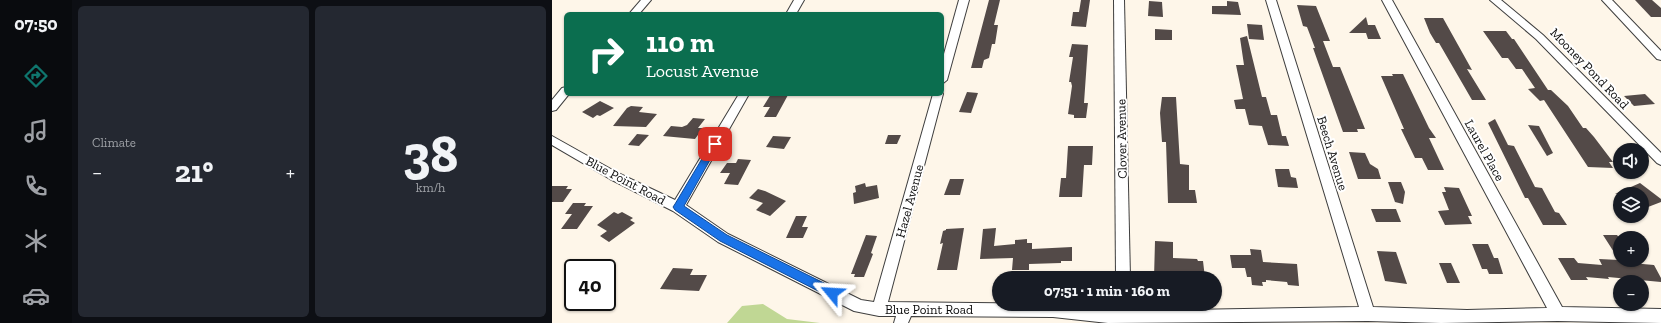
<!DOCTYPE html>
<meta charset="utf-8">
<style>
:root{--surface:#171b24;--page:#242831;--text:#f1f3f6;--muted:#9ea1a6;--accent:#0f766e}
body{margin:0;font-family:"Zilla Slab",serif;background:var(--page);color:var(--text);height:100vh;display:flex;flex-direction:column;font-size:15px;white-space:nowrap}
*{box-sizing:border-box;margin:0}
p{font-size:13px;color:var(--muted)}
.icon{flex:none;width:22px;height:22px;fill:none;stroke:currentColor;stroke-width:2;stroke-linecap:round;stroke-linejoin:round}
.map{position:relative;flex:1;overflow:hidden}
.details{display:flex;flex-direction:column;gap:6px;padding:6px;background:#0d0f14;width:480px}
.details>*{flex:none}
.top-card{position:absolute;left:12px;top:12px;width:380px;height:84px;border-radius:6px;box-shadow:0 1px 3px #0004;background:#0b6e4f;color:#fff;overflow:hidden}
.tools{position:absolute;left:1061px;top:143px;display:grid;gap:8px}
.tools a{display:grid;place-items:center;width:36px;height:36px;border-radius:50%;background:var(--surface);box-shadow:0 1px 3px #0004;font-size:20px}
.speed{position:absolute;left:12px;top:259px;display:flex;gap:8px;font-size:20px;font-weight:700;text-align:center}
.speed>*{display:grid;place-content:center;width:52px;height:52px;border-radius:50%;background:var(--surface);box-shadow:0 1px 3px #0004;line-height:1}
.speed .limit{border:2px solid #111;border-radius:6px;background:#fff;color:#111}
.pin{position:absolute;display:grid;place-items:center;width:34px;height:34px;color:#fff;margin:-17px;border-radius:8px;box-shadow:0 2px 6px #0006}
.me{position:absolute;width:44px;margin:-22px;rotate:297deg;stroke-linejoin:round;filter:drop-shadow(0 0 3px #0008)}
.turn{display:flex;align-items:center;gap:14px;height:84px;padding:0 16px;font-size:18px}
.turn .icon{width:52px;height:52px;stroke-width:2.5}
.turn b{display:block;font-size:28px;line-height:34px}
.big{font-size:30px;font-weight:700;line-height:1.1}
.details .card{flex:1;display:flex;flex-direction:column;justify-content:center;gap:6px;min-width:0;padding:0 14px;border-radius:6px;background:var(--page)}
.details .dial{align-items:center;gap:0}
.dial b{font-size:52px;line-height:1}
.heat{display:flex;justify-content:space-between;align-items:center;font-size:22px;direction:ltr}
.details .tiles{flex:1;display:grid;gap:6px;grid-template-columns:repeat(2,1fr)}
.trip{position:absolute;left:440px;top:271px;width:230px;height:40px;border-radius:20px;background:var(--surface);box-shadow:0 1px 3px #0004;font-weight:700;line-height:40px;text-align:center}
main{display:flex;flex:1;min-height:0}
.tabs{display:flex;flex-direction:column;width:72px;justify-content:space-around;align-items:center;background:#090b0e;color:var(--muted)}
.tabs .icon{width:28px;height:28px}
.tabs .on{color:var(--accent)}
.tabs b{font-size:18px;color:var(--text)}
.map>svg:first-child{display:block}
.forest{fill:#c0d794}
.building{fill:#534a48}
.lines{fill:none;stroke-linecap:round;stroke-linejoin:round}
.minor-casing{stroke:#3e3e3e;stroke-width:2}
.minor{fill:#fff;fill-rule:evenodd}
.route{fill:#1a73e8;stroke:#114b97}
.labels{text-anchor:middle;stroke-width:4;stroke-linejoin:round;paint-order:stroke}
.street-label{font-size:13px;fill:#0b0b0b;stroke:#fff}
</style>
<main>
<nav class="tabs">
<b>07:50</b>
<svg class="icon on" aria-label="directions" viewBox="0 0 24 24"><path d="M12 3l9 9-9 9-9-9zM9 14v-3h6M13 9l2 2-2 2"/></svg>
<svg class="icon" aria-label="music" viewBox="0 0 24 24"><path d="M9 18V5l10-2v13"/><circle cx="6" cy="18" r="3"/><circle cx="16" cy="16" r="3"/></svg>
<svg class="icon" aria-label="phone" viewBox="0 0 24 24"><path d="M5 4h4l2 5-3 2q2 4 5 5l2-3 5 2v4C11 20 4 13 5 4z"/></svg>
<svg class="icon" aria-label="climate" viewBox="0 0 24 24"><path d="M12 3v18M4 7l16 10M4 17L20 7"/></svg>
<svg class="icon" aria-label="car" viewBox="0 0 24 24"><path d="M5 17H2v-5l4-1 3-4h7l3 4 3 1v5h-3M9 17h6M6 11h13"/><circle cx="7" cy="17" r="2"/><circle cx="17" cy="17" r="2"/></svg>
</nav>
<section class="details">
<div class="tiles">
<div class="card"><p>Climate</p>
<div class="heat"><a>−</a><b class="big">21°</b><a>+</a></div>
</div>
<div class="card dial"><b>38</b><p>km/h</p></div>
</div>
</section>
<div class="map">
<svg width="1109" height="323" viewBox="0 0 1109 323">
<rect width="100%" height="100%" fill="#fef6e9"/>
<polygon class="forest" points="211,304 235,319 268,323 175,323 190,306"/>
<g class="building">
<polygon points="437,0 448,0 442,25 446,25 443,44 440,44 437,58 432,60 430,68 419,68"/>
<polygon points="529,0 538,0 534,27 519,26 521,12 527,12"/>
<polygon points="1083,0 1100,0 1109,8 1109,17 1099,17"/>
<polygon points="597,1 610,2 611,17 596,16"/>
<polygon points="675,1 686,2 689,15 660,14 660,6 675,6"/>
<polygon points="745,5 764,6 778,41 771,41 781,67 788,67 813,129 805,129 806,132 791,132 761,48 763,48 755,27 751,26"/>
<polygon points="814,17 816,25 823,25 829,39 816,39 814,33 797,33"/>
<polygon points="872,18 891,18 920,70 915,69 934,100 920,100 887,43 884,43 878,33"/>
<polygon points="695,24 710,25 712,40 697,39"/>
<polygon points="603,29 620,30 620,40 603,40"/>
<polygon points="931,31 954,31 960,39 962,39 996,90 999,90 1016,106 1031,128 1034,128 1042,137 1061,162 1057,162 1061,168 1036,167 992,100 988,101 976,89 983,88 970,69 964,69 956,58 950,58"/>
<polygon points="695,36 710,97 714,97 719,115 725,115 730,136 734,136 737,146 716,145 710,126 697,125 693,109 684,109 682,100 691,99 684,65 692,65 688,38"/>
<polygon points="520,44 536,45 532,103 536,103 534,118 522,118 522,115 516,114 520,86 519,82 517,82 521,57 517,57"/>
<polygon points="840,74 851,74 877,128 884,138 877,138 892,170 876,170 870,158 863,158 849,129 852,129 829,76 841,76"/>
<polygon points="415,92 426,93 419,113 407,112"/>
<polygon points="219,94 236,95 224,117 212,117 218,107 211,107"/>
<polygon points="1093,94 1103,104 1082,106 1072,96"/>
<polygon points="610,97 624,97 628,164 637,165 637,190 643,190 645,203 616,203 614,142 610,142 608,113"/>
<polygon points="48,101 62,108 48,116 45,115 41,118 30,112"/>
<polygon points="79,106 91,107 87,112 105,114 94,127 61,126 75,108"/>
<polygon points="141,118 153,119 146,128 151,128 143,139 111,136 119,126 130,127 135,125"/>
<polygon points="943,119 956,145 962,146 983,187 990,188 1003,212 1007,213 1015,225 991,225 976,198 973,198 936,123"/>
<polygon points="976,125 987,126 1001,153 995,156"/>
<polygon points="85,134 97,135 87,146 76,145"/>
<polygon points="336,135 349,135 345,144 333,144"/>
<polygon points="221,136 239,137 232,149 214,147"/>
<polygon points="516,146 541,146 540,165 532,165 530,197 507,197 509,178 514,178"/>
<polygon points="797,152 813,153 818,164 826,169 829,179 806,179"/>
<polygon points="186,159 199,160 186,185 172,184 178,173 168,173 175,163 184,163"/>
<polygon points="723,169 737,169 739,177 744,178 746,188 726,187"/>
<polygon points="398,179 412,179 408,195 392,195"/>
<polygon points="836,182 849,182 853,192 851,204 843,202"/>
<polygon points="313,183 314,187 325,185 327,198 302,204 301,193 304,192 303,186"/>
<polygon points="1088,183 1109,199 1109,202 1096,207 1090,202 1090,194 1063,194"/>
<polygon points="0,186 16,186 14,189 20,189 11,202 0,202"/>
<polygon points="892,187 907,188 920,216 916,216 920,224 893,225 886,211 897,210 890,192 894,192"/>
<polygon points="206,189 213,191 234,201 218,216 204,210 211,203 197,198"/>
<polygon points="21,203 34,203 32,206 41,206 25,229 9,229 20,214 13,214"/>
<polygon points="819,209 844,209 849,222 824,222"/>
<polygon points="62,212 66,214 70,212 81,218 78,220 83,223 57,242 48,236 55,231 45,225"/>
<polygon points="244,216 255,216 250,227 256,227 251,238 234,238"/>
<polygon points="412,228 405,270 385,270 391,243 388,244 391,231 394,230 394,229"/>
<polygon points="444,228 442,246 463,244 463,240 475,239 475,243 480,243 480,249 520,247 520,261 509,261 509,263 477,264 477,270 460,270 461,258 428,259 431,229"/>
<polygon points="314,235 325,236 319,253 321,254 312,277 302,277 303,274 299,274"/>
<polygon points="1051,235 1065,235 1068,239 1068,262 1102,265 1109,278 1109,282 1056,277 1057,279 1034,277 1036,280 1019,280 1006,258 1022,258 1026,263 1050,265 1047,259 1067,260"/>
<polygon points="603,241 621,242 621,258 645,259 646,261 651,261 653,278 602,278"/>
<polygon points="920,244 936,244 942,258 946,258 951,274 937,274 935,269 930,269"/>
<polygon points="698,249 709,250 711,262 745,264 747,286 736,285 735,282 714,280 714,282 710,282 711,286 700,285 699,277 695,277 693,268 680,268 678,255 699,255"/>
<polygon points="825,251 844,252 855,284 833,281"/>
<polygon points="887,263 899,263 908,283 895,283"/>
<polygon points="121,268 141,269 138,275 155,275 147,291 108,289"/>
</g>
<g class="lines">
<defs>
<g id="minor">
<polygon points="89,0 99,0 87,14 77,14"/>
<polygon points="242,0 252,0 244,14 234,14"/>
<polygon points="407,0 417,0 395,80 390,84 390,61"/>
<polygon points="562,0 572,0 578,278 564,278"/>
<polygon points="714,0 724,0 821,307 915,310 995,308 830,0 840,0 1010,307 1109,309 1109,323 1006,321 889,323 816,321 556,323 501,317 359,316 356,323 342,323 344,316 327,316 302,311 166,242 121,211 58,179 0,145 0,136 66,173 123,200 187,94 197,94 134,205 176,234 309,300 322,302 381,94 390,94 390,92 391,94 336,302 507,304 565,310 565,304 579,304 579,311 807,307"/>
<polygon points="938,0 949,0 991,35 1109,153 1109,165 1105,163 984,39"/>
<polygon points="1050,0 1060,0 1109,51 1109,60 1105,59"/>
<polygon points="14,87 14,94 17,94 4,110 0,111 0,100 10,88"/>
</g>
</defs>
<use href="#minor" class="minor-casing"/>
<use href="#minor" class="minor"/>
</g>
<polygon class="route" points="163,141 167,144 132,206 175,235 284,289 285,293 284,296 280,298 276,296 168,241 123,210 121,207 123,204 160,142"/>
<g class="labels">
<g class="street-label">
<text transform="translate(1038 68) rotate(46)" y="5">Mooney Pond Road</text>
<text transform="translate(569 139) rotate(-91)" y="5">Clover Avenue</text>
<text transform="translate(933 150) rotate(61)" y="5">Laurel Place</text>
<text transform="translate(781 153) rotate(73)" y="5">Beech Avenue</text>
<text transform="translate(74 180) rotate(28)" y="5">Blue Point Road</text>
<text transform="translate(357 201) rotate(-75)" y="5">Hazel Avenue</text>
<text x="377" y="314">Blue Point Road</text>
</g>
</g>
</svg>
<div class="tools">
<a><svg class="icon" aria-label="sound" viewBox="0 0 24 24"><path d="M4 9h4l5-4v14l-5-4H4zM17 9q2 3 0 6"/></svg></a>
<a><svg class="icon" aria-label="layers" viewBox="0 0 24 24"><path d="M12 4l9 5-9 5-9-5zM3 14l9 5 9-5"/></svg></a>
<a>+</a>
<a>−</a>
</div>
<div class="speed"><div class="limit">40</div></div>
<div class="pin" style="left:163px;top:144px;background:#d93025"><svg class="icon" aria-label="arrive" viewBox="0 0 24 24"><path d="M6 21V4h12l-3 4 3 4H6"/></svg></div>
<svg class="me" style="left:280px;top:293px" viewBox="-20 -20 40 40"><path d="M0-17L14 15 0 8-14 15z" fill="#1a73e8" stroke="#fff" stroke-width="4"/></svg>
<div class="trip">07:51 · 1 min · 160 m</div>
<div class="top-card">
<div class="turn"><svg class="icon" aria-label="right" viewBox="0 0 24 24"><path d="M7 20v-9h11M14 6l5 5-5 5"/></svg><div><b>110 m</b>Locust Avenue</div></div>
</div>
</div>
</main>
